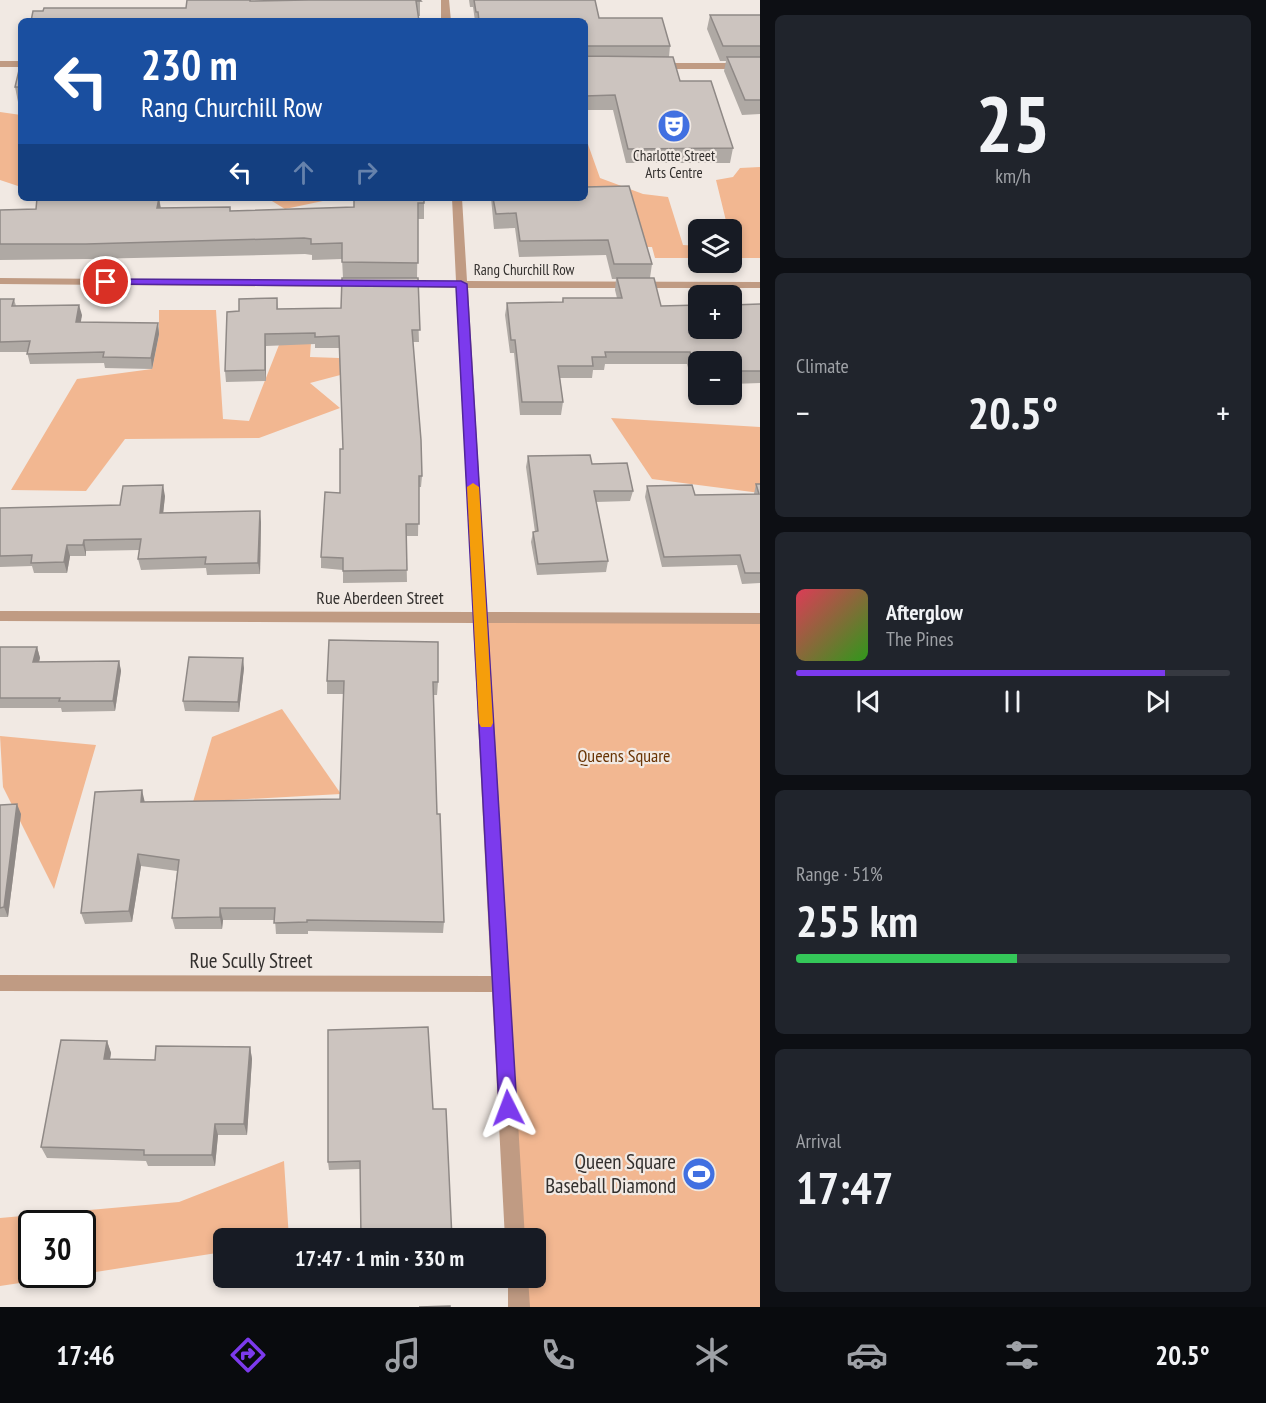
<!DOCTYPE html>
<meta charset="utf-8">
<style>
:root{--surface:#171b24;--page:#20242c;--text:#f1f3f6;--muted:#9ea1a6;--line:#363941;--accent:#7c3aed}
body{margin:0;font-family:"PT Sans Narrow",sans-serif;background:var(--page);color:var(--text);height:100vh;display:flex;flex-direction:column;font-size:22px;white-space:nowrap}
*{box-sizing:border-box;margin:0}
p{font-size:20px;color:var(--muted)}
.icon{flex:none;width:33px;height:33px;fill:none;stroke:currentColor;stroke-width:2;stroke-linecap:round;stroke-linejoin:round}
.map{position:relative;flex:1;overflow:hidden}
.details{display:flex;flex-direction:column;gap:15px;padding:15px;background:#0d0f14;width:506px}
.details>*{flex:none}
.banner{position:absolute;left:18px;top:18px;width:570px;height:183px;border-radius:9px;box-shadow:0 3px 9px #0003;background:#1a4fa0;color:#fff;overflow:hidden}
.buttons{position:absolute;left:688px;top:219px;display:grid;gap:12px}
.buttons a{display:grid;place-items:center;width:54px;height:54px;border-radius:9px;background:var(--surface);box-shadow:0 3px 9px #0003;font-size:30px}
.speed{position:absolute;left:18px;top:1210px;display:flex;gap:12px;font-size:30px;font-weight:700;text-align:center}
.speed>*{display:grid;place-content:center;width:78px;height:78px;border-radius:50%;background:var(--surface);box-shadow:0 3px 9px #0003;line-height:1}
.speed .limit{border:3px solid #111;border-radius:9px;background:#fff;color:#111}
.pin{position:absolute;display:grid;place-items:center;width:51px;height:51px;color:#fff;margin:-26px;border:3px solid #fff;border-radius:50%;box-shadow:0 2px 6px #0007}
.me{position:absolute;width:66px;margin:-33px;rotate:357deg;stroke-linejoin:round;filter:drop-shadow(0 0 4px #0008)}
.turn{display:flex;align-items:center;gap:21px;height:126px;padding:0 24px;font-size:27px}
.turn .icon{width:78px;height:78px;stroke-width:2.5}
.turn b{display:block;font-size:42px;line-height:51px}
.lanes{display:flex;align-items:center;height:57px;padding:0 24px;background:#0003;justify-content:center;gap:30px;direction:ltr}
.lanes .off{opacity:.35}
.big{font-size:45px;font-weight:700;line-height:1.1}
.details .tile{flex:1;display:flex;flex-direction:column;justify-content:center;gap:9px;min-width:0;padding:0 21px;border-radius:9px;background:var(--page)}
.details .dial{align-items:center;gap:0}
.dial b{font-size:78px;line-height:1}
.song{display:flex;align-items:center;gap:18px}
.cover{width:72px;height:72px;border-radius:9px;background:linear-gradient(135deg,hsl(350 70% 55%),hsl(110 70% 35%))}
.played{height:6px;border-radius:3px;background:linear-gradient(90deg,var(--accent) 85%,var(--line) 85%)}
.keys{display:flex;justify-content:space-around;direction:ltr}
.heat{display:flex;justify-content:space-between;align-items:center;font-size:33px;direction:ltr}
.charge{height:9px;border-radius:4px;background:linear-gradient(90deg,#34c759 51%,var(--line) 0)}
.trip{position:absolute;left:213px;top:1228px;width:333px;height:60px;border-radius:9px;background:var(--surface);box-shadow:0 3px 9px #0003;font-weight:700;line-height:60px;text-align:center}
.tab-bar{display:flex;height:96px;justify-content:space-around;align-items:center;background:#090b0e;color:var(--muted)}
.tab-bar .icon{width:42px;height:42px}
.tab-bar .on{color:var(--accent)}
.tab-bar b{font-size:27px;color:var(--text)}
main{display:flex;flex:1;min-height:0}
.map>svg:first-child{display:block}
.green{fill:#f2b791}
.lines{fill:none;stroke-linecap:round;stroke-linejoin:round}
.minor{fill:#c09b83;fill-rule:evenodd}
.wall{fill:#afa9a4}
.shaded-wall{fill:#8f8986}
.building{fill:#ccc4bf;stroke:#8f8986;stroke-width:1.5}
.route{fill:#7c3aed;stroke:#51269a;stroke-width:1.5}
.slow{fill:#f59e0b}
.labels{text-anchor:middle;stroke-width:4.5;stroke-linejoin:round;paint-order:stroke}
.far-poi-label{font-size:15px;fill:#33302e;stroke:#f1e9e3}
.far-street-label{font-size:15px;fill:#33302e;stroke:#f1e9e3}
.street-label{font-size:18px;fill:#33302e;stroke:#f1e9e3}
.park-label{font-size:18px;fill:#683303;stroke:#f1e9e3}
.near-street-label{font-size:21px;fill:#33302e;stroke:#f1e9e3}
.near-poi-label{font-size:21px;fill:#33302e;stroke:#f1e9e3;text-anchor:end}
</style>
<main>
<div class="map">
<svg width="761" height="1307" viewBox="0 0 761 1307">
<rect width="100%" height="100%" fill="#f1e9e3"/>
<g class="green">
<polygon points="0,112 21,115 21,187 0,180"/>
<polygon points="585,136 600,178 643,194 668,197 683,245 699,246 699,258 655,258 652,247 640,247 585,198"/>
<polygon points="760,167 760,258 732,258 732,230 728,229 716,180 733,177 740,168"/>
<polygon points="267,198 337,198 285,209"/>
<polygon points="159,310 216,310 223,419 249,421 292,312 313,313 310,357 397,360 310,383 340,408 259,438 125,439 86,491 11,490 77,379 152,369 159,334"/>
<polygon points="611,418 760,427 760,493 652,479"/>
<polygon points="480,618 760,619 760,1307 519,1307 518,1278 536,1278 536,1239 515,1239"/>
<polygon points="282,709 341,794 193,802 212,737"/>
<polygon points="0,736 96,745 54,889 3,787"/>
<polygon points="284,1161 289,1239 224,1239 223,1252 83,1274 82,1224 32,1224 32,1275 73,1275 0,1286 0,1218 179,1202"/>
</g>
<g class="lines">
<g class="minor">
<polygon points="441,0 449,0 451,21 441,21"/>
<rect x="0" y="61" width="21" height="6"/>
<polygon points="761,63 761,69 656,69 651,66 656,63"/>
<polygon points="452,198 462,198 467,281 761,282 761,288 468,288 487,612 761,613 761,624 488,623 525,1239 505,1239 492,992 0,991 0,975 491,976 473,623 0,621 0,611 473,612 456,288 399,287 393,284 399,281 456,281"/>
<polygon points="0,278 360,281 366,284 360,287 0,284"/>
<polygon points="508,1278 528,1278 530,1307 508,1307"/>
</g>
</g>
<g class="wall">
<polygon points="251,0 251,1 420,0 420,16 186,8"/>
<polygon points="469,0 595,0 599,18 670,46 669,57 680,81 733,148 730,163 626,163 613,110 585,110 585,21 475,21 473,7 470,7"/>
<polygon points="710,15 761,15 761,114 742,115 724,71 726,61 720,61 707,29"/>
<polygon points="21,62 21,102 18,102 15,87"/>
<polygon points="37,198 66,198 66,199 133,200 134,198 159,198 161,208 230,207 230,211 354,207 424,198 424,219 418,219 417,278 419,342 413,342 422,476 421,487 419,487 418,536 406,536 407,582 343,583 343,570 321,568 321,557 340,493 343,449 339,348 315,348 315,344 266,346 266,381 226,382 225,371 239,311 277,298 278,309 341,308 343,278 342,259 312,260 312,255 305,254 89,259 0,260 0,210 36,209"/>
<polygon points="491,198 585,198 652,264 650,278 661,306 761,304 761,383 732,384 732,362 699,362 699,383 699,382 692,382 687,364 605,364 604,370 593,370 592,378 560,378 563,402 561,415 520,415 514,353 510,353 505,315 507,303 562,302 563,298 617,298 615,290 616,279 612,279 606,255 519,257 515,228 494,229"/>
<polygon points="0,299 14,299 16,306 82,315 80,322 158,323 159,334 152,369 105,368 104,363 30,364 27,352 0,352"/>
<polygon points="528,456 592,464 633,491 630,501 596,502 608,561 606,572 537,575 531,542 533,532 535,532 526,467"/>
<polygon points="756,484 761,484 761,583 742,584 737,565 662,567 645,497 647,486 695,495 754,494"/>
<polygon points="165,496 163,513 261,522 260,574 207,575 206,568 141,570 138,559 140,550 86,551 86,556 70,556 67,573 34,573 32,566 0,567 0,508 120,505"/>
<polygon points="0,647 37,647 40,658 39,662 119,661 121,671 115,711 62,712 61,708 0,708"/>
<polygon points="244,668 239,712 185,711 183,701"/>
<polygon points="327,681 438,682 437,695 433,695 437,814 444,922 443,933 308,931 308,934 276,934 275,920 223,920 222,929 175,929 172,918 177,871 141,866 132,922 85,924 81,913 145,802 340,799 344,694 327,694"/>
<polygon points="0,805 21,814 8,917 0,917"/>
<polygon points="428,1027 360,1169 329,1170 328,1162"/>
<polygon points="107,1041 111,1053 110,1059 155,1060 250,1047 252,1059 247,1135 218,1135 215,1166 148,1166 146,1161 47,1158 41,1147"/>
</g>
<g class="shaded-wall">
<polygon points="159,198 161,212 157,208"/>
<polygon points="79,305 82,315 79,333 76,322"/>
<polygon points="158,323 159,334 152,369 151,358"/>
<polygon points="265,334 266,346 266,381 265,370"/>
<polygon points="163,485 165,496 162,524 160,513"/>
<polygon points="260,511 261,522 260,574 258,563"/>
<polygon points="84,540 86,551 86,556 83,545"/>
<polygon points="67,545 70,556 67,573 64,562"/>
<polygon points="37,647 40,658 36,672 33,662"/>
<polygon points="243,658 244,668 239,712 238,702"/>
<polygon points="119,661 121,671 115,711 113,701"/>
<polygon points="142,790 145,803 141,802"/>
<polygon points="17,804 21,814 8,917 4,907"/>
<polygon points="138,854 141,866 132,922 129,911"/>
<polygon points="220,908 223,920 222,929 220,917"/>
<polygon points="107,1041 111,1053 108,1071 104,1059"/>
<polygon points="250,1047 252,1059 247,1135 244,1124"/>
<polygon points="215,1124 218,1135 215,1166 212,1155"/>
</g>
<g class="building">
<polygon points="187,0 250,0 250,1 308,0 420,0 421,1 416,1 419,21 31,21 33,11 43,11 44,8 186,8"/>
<polygon points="474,0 595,0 599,18 662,18 670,46 587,46 585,48 585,21 479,21 478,12 476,12"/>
<polygon points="710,15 761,15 761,46 723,46"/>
<polygon points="585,55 585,56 673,57 680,81 711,81 733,148 628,149 615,95 585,96"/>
<polygon points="727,57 761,57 761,100 745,100"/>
<polygon points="21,62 21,87 15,87"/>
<polygon points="629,186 652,264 614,264 608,240 520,241 516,213 496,214 493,198 585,198 585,187"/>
<polygon points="37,198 65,198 64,199 133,200 134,198 159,198 157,208 230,207 230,211 354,207 354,198 424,198 424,203 418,203 418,263 342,262 342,243 311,244 311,239 304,238 86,244 0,244 0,210 36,209"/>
<polygon points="342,278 418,278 420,330 412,330 421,440 422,476 419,476 419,524 406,524 407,570 343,571 343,558 321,557 325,492 340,493 340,449 343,449 339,336 315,337 315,333 265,334 265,370 225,371 227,312 239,311 239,299 277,298 277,309 341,308"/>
<polygon points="617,278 654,278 661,306 699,305 699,328 732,328 732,305 761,304 761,371 732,371 732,362 699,362 699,370 695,370 690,352 605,352 606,357 592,357 593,366 558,366 563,402 522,402 515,340 511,340 507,303 563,302 563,298 622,298"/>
<polygon points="0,299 14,299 12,306 79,305 76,322 158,323 151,358 103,357 104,352 27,354 30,341 0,342"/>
<polygon points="590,455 592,464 627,463 633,491 594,491 608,561 538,564 533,532 538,531 528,456"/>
<polygon points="756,484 761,484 761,573 745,573 740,555 664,557 647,486 692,485 695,495 759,494"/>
<polygon points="163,485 160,513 260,511 258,563 205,564 206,557 138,559 141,539 84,540 83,545 67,545 64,562 31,563 32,555 0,556 0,508 120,505 123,486"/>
<polygon points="329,640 438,642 438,682 433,682 437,814 440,814 444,922 307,920 307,922 274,923 275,908 220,908 220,917 172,918 179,860 138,854 129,911 81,913 95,792 142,790 141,802 340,799 344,681 327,681"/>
<polygon points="0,647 37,647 33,662 119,661 113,701 59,701 60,698 0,698"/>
<polygon points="189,657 243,658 238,702 183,701"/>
<polygon points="17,804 4,907 0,908 0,805"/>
<polygon points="428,1027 433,1109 446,1109 452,1239 361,1239 360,1161 328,1162 328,1030"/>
<polygon points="61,1040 107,1041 104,1059 155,1060 156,1046 250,1047 244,1124 215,1124 212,1155 144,1155 144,1150 41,1147"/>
<polygon points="450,1306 450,1307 419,1307"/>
</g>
<polygon class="route" points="106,279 461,281 467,284 517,1108 514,1114 508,1117 502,1114 499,1108 456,287 102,284 101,282"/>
<polygon class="slow" points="473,483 479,487 493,723 491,727 481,727 479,723 467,487"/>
<defs>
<symbol id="theatre-disc" viewBox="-11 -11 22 22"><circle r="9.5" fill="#4170e1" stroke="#f1e9e3"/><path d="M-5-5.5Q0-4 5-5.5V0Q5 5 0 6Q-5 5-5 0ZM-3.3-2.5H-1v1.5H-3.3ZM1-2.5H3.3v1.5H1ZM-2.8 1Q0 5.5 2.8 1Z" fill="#fff"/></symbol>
<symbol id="stadium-disc" viewBox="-11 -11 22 22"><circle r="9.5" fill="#4170e1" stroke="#f1e9e3"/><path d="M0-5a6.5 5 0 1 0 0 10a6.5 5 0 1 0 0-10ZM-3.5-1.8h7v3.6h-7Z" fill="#fff"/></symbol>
</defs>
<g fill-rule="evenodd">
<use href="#theatre-disc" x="655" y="107" width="38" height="38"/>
<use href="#stadium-disc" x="680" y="1155" width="38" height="38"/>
</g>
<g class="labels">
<g class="far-poi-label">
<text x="674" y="161">Charlotte Street<tspan x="674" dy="17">Arts Centre</tspan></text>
</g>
<g class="far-street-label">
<text x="524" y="275">Rang Churchill Row</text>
</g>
<g class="street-label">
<text x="380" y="604">Rue Aberdeen Street</text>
</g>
<g class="park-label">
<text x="624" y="762">Queens Square</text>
</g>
<g class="near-street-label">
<text x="251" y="968">Rue Scully Street</text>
</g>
<g class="near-poi-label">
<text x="676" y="1169">Queen Square<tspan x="676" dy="24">Baseball Diamond</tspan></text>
</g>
</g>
</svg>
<div class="buttons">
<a><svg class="icon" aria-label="layers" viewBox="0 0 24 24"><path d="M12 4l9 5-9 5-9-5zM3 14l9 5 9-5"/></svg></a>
<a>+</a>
<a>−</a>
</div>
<div class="speed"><div class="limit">30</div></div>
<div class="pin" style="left:106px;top:282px;background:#d93025"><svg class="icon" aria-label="arrive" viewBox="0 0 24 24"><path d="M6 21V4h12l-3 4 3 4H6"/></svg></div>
<svg class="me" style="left:508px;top:1108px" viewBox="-20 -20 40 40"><path d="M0-17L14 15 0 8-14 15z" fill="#7c3aed" stroke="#fff" stroke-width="4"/></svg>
<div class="trip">17:47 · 1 min · 330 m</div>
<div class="banner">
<div class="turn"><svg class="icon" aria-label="left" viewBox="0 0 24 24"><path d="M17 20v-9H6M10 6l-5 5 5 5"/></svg><div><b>230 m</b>Rang Churchill Row</div></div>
<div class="lanes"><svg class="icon" aria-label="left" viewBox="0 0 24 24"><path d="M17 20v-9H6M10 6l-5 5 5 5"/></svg><svg class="icon off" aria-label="ahead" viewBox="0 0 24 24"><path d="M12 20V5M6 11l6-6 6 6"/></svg><svg class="icon off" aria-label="right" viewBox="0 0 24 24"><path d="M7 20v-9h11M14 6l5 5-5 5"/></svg></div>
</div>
</div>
<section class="details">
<div class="tile dial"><b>25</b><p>km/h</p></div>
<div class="tile"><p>Climate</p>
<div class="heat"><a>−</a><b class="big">20.5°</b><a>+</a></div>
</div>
<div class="tile">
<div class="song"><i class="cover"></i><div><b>Afterglow</b><p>The Pines</p></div></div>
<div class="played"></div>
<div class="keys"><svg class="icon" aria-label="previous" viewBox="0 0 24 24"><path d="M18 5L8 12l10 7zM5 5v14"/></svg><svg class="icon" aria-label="pause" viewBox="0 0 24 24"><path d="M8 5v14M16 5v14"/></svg><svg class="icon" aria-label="next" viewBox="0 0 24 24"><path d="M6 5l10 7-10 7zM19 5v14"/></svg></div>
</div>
<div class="tile"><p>Range · 51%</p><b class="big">255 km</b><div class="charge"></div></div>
<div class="tile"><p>Arrival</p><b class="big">17:47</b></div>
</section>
</main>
<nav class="tab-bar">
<b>17:46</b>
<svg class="icon on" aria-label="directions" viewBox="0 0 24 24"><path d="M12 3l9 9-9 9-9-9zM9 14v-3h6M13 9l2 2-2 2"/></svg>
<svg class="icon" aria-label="music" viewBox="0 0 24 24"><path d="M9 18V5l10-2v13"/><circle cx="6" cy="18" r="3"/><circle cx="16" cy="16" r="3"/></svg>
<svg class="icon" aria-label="phone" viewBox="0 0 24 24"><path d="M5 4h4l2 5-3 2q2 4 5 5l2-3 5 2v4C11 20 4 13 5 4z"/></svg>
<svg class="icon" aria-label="climate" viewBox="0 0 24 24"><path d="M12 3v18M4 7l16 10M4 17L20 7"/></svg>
<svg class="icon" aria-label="car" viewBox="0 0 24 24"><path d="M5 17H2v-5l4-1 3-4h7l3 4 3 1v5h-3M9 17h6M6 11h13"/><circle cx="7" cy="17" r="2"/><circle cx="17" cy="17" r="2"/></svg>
<svg class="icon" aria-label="filters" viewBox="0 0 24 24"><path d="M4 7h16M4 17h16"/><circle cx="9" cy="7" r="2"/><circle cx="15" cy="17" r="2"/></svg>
<b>20.5°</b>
</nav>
